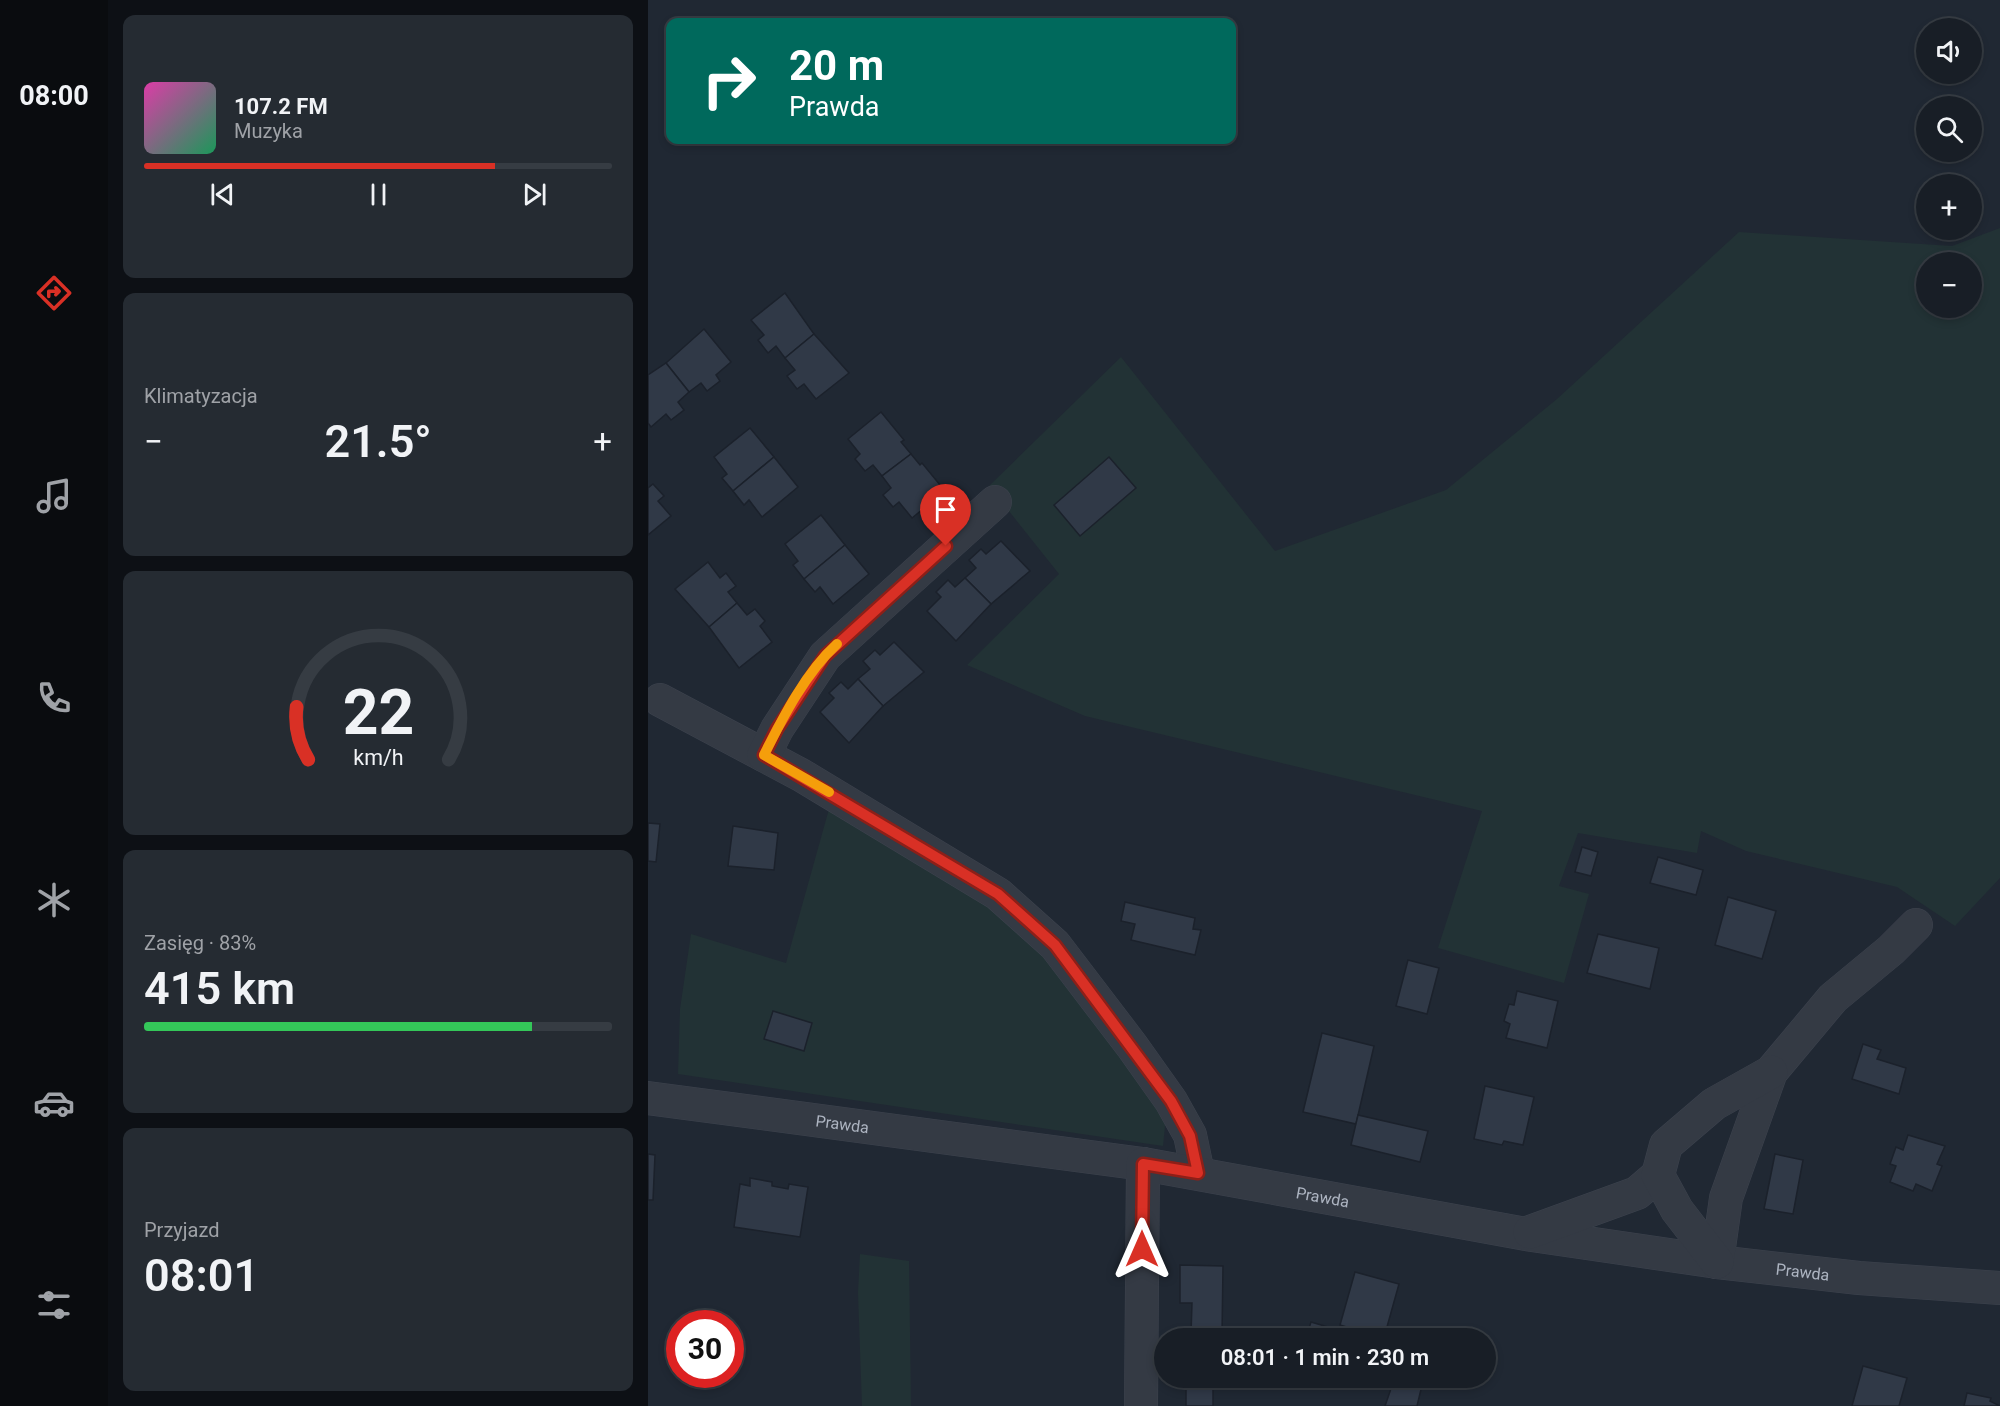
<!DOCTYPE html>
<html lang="pl">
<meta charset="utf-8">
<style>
:root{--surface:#181e26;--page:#252b32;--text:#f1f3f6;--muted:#9fa2a7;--line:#363c43;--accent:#d93025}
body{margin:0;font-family:Roboto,sans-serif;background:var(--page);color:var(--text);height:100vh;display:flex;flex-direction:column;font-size:22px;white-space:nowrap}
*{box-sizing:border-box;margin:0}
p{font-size:20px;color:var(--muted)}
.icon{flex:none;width:33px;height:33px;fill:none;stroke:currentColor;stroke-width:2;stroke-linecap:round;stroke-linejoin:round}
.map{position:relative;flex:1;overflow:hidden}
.sheet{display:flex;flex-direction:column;gap:15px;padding:15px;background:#0d1015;width:540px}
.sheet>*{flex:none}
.top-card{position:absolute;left:18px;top:18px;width:570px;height:126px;border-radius:12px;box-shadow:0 3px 9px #0003,0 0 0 2px var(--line);background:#00695c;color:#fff;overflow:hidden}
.buttons{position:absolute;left:1268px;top:18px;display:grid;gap:12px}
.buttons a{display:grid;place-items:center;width:66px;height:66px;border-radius:50%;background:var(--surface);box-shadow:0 3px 9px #0003,0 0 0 2px var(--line);font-size:30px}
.speed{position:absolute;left:18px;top:1310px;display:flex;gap:12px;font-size:30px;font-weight:700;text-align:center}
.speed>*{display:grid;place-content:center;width:78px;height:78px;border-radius:50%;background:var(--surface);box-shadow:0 3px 9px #0003,0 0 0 2px var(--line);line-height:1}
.speed .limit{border:9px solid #d22;background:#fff;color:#111}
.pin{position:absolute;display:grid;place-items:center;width:51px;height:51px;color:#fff;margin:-62px -26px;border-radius:50% 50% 50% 0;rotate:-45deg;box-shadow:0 0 6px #0007}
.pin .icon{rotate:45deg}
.me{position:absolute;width:66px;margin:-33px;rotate:0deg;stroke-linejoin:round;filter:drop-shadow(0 0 4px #0008)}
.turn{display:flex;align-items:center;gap:21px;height:126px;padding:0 24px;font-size:27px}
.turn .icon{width:78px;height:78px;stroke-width:2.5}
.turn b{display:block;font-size:42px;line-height:51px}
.big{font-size:45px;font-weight:600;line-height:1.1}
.sheet .tile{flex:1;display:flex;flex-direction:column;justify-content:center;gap:9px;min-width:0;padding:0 21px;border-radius:12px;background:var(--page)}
.sheet .dial{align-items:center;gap:0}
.dial svg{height:156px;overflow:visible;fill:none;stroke:var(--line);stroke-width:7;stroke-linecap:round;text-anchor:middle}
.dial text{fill:var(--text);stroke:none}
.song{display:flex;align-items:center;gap:18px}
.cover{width:72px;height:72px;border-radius:9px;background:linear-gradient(135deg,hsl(320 70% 55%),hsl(150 70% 35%))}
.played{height:6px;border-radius:3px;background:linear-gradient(90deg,var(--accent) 75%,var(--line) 75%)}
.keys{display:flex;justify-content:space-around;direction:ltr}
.heat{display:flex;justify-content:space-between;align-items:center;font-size:33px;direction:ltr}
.charge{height:9px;border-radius:4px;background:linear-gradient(90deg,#34c759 83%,var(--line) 0)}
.trip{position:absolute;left:506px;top:1328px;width:342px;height:60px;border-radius:30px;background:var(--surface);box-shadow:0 3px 9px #0003,0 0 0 2px var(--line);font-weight:600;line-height:60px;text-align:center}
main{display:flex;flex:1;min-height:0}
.tabs{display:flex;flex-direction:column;width:108px;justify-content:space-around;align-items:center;background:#0a0c0f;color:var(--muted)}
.tabs .icon{width:42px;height:42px}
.tabs .on{color:var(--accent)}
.tabs b{font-size:27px;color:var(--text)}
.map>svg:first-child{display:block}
.green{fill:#223235;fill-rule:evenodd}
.building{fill:#303947;stroke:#1b212b;stroke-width:1.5}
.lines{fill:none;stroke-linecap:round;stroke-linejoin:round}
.minor-casing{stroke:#3d434e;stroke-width:34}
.minor{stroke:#343a44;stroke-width:33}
.route-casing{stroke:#8d1f18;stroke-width:15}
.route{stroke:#d93025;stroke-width:10}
.slow{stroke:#f59e0b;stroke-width:10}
.labels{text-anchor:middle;stroke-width:6;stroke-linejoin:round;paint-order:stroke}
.street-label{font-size:16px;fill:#adb4c1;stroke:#191f29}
</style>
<main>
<nav class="tabs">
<b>08:00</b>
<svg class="icon on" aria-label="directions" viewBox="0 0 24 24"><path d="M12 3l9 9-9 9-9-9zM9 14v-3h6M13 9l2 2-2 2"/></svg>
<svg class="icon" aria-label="music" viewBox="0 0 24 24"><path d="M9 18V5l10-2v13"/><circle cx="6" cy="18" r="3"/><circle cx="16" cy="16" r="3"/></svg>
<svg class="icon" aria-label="phone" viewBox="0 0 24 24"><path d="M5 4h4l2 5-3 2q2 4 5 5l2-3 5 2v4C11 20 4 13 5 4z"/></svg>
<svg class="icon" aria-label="climate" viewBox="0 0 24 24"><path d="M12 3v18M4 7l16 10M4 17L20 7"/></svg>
<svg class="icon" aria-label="car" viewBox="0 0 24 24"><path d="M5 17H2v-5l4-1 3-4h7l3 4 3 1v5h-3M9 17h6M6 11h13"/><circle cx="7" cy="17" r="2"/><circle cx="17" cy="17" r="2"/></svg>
<svg class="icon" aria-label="filters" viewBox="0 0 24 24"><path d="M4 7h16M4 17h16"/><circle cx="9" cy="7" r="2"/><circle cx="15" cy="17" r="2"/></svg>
</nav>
<section class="sheet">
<div class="tile">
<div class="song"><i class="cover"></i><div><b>107.2 FM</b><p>Muzyka</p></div></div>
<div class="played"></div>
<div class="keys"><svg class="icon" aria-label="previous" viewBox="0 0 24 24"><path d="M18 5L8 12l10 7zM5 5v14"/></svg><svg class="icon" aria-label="pause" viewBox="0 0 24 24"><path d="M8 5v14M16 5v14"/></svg><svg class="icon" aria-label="next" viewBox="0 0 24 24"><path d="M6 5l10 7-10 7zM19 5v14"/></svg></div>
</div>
<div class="tile"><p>Klimatyzacja</p>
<div class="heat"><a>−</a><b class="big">21.5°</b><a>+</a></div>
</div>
<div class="tile dial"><svg viewBox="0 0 100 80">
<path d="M14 69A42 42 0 1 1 86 69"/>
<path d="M14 69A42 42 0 0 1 8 42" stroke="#d93025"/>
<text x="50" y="56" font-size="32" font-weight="700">22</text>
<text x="50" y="72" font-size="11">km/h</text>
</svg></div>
<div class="tile"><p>Zasięg · 83%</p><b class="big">415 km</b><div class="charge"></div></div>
<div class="tile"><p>Przyjazd</p><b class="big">08:01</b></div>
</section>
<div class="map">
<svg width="1352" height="1406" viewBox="0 0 1352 1406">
<rect width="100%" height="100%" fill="#202833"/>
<g class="green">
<path d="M1352,228V878L1307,926L1249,887L1098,851L1053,831L1049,853L930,833L911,886L941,894L916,983L790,948L834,811L437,716L319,665L411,574L341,486L473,357L627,551L798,490L909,399L1091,232L1304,246ZM1278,262H1323V308H1278Z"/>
<polygon points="181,809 327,893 412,964 518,1116 515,1146 30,1074 32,1009 43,934 138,963"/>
<polygon points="212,1254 261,1261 263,1406 214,1406 210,1293"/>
</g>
<g class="building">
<polygon points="137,293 166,334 137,358 128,346 120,353 110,340 116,335 103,320"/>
<polygon points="56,329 83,362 68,375 72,381 59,391 53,383 41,392 18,363"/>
<polygon points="166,334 201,373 168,399 156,384 149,389 139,376 147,370 137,358"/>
<polygon points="18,363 41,392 30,402 36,410 23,420 18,414 3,427 0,423 0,375"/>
<polygon points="233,412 256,440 253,442 263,454 234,476 225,465 217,471 207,459 212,454 200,439"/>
<polygon points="102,428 126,457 85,491 74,478 79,474 66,457"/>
<polygon points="263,454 272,465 274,463 297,491 264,518 251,502 245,507 235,495 243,488 234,476"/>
<polygon points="126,457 150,487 114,517 101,500 96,505 85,491"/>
<polygon points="461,457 488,488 432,536 406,505"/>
<polygon points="5,484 16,496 10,501 23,516 0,535 0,488"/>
<polygon points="173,515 197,545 156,579 145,565 150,561 137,544"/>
<polygon points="353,541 382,571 343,604 317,578 328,568 321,560 333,549 338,554"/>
<polygon points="197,545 221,574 185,604 172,587 167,592 156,579"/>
<polygon points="60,562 72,578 78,573 88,586 80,592 89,603 61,627 27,589"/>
<polygon points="317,578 343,604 308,641 279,611 293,597 288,592 300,580 307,587"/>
<polygon points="89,603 99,615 107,609 117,621 112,626 124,642 91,668 61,627"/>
<polygon points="246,642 276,672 235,706 210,679 222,669 215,661 227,650 232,655"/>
<polygon points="210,679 235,706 201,743 172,712 186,698 181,693 193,682 200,689"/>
<polygon points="0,823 12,824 8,862 0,861"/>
<polygon points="85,826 130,833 126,870 80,866"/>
<polygon points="934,847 950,852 943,876 927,872"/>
<polygon points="1010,857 1055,870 1048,895 1002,883"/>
<polygon points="1080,897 1128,911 1114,959 1067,945"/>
<polygon points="477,902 547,918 545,929 553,930 547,955 483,940 487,924 473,921"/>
<polygon points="950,934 1011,948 1002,989 939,973"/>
<polygon points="760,960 791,968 779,1014 748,1006"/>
<polygon points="869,991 910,1001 899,1048 858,1038 862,1024 856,1021 861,1004 866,1005"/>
<polygon points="125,1011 164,1023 156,1051 116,1039"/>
<polygon points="674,1033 726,1046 708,1124 655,1112"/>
<polygon points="1215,1044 1233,1050 1229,1059 1258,1068 1251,1094 1204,1079"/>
<polygon points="837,1086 886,1097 875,1145 856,1141 854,1145 826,1139"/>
<polygon points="710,1115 780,1131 772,1162 703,1145"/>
<polygon points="1260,1135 1297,1146 1289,1164 1294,1166 1284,1191 1268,1184 1265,1191 1242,1182 1248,1166 1242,1164 1248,1147 1255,1150"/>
<polygon points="0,1154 7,1155 5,1200 0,1200"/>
<polygon points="1127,1154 1155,1160 1145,1214 1116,1209"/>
<polygon points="102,1178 124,1182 124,1186 140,1189 141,1184 160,1187 152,1237 86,1227 92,1184 102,1186"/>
<polygon points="532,1265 575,1266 574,1335 543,1334 544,1303 532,1303"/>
<polygon points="707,1272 751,1284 737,1334 719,1329 718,1333 692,1325"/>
<polygon points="663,1322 690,1330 688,1338 658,1338"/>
<polygon points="1215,1366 1259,1378 1251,1406 1204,1406"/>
<polygon points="647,1377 677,1377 673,1388 646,1380"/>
<polygon points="747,1377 776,1377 769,1406 737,1406"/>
<rect x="538" y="1378" width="27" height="28"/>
<polygon points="1319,1393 1343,1398 1342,1401 1352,1406 1316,1406"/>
</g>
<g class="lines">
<defs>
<g id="minor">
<polyline points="12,700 153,775 350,894 407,945 484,1046 523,1101 542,1135 550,1173"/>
<polyline points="116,755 129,729 177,656 347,502"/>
<path id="s1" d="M0,1098L495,1164L878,1234L1069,1262L1211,1278L1352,1288"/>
<polyline points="882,1232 989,1193 1010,1175"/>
<polyline points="1069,1262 1078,1198 1123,1072 1185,998 1243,950 1268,925"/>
<polyline points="1069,1262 1029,1210 1010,1175 1018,1145 1066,1104 1123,1072"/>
<polyline points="493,1406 495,1164"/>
</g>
</defs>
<use href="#minor" class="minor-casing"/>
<use href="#minor" class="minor"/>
</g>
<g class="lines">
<defs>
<polyline id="route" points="298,546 177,656 129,729 116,755 350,894 407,945 523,1101 542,1136 550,1173 495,1164 494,1249"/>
</defs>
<use href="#route" class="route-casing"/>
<use href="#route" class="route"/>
<path class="slow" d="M181,792L116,755C135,717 158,672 189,644"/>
</g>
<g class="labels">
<g class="street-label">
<text dy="6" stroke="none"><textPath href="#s1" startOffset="196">Prawda</textPath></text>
<text dy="6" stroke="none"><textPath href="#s1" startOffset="682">Prawda</textPath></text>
<text dy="6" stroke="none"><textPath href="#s1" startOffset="1168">Prawda</textPath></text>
</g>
</g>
</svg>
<div class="buttons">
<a><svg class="icon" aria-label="sound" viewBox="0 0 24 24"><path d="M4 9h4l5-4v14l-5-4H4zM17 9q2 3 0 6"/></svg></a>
<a><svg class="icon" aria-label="search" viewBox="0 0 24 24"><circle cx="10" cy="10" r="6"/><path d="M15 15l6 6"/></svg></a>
<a>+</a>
<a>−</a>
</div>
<div class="speed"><div class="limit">30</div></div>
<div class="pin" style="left:298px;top:546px;background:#d93025"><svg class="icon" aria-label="arrive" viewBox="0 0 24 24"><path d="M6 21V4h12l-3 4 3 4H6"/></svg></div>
<svg class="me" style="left:494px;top:1249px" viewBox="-20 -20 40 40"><path d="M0-17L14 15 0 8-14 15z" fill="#d93025" stroke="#fff" stroke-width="4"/></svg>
<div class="trip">08:01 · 1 min · 230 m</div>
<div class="top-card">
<div class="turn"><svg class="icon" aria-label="right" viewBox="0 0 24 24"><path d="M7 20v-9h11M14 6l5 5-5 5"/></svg><div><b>20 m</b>Prawda</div></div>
</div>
</div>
</main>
